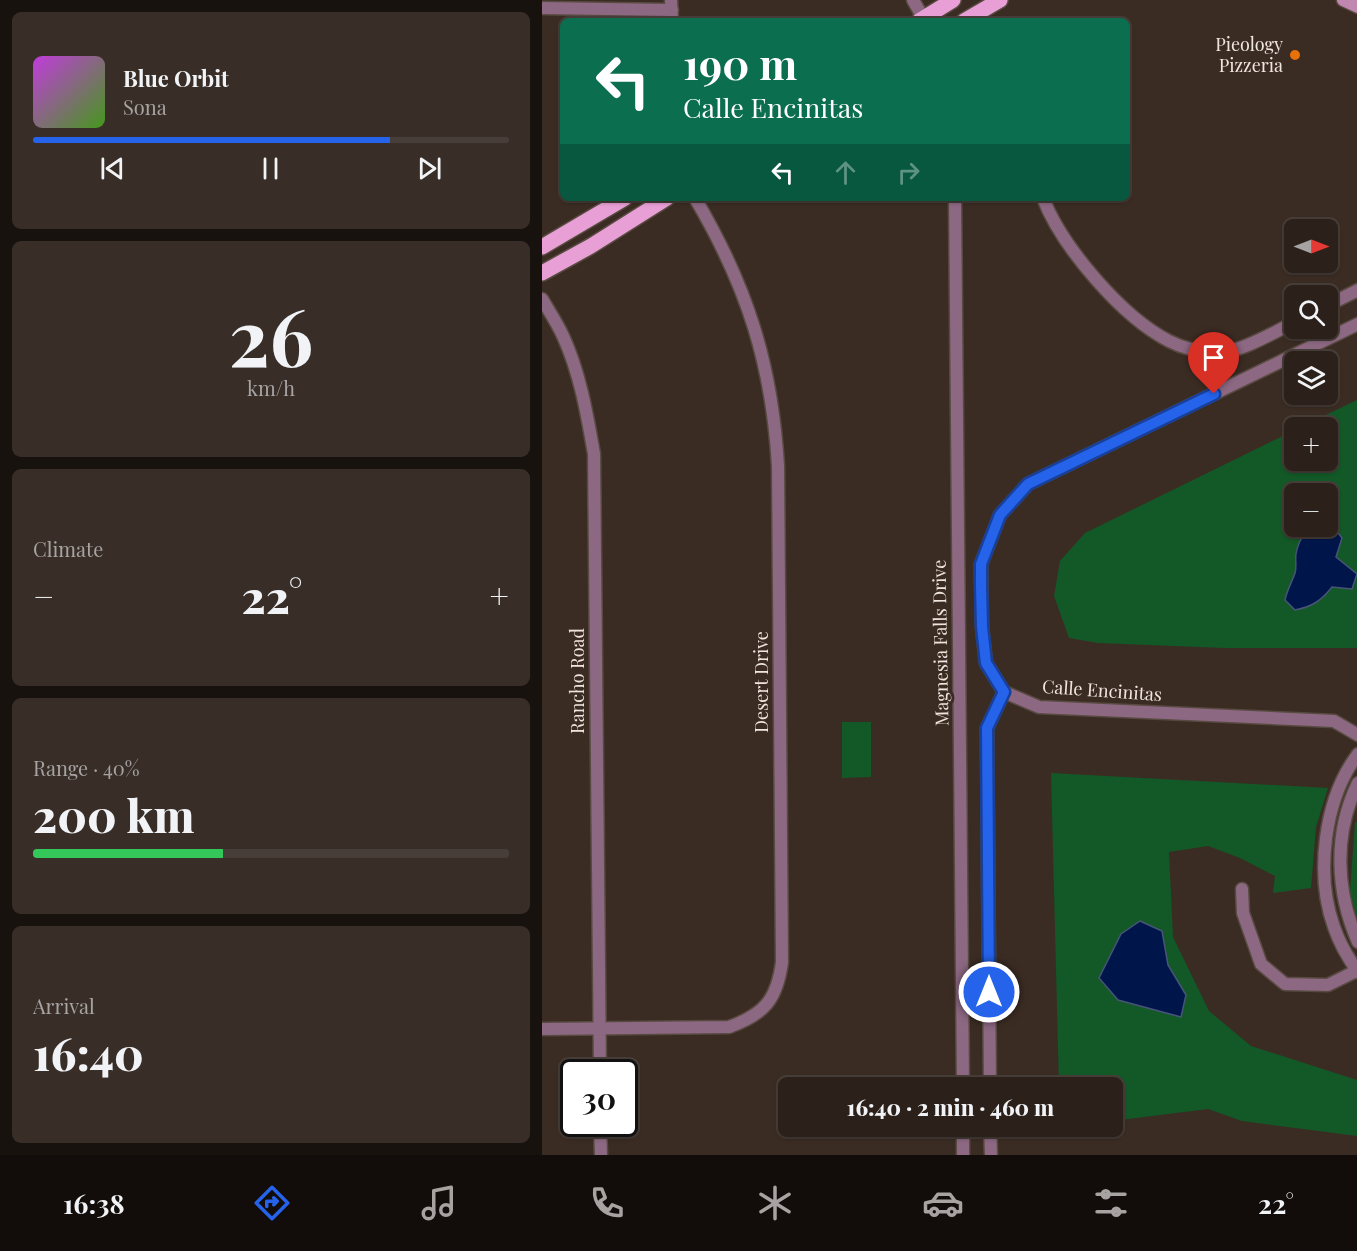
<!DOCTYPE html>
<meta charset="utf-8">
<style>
:root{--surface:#2c211a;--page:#382e27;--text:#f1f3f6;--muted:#a6a3a2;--line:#483e39;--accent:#2563eb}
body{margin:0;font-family:"Playfair Display",serif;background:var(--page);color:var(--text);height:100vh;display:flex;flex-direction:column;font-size:22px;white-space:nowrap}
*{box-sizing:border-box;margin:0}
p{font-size:20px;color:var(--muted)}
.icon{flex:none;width:33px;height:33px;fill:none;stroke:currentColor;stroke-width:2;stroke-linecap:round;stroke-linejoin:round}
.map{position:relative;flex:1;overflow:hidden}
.details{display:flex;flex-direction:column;gap:12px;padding:12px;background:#18120e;width:542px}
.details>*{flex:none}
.hud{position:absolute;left:18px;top:18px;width:570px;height:183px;border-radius:9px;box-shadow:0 2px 4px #0004,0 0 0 2px var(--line);background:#0b6e4f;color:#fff;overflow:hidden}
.needle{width:39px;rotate:90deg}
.fabs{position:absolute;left:742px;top:219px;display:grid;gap:12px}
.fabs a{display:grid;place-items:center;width:54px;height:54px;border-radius:9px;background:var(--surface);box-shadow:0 2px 4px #0004,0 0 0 2px var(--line);font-size:30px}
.speed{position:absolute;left:18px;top:1059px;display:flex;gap:12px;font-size:30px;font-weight:700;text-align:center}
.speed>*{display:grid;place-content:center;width:78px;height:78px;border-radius:50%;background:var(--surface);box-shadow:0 2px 4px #0004,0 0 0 2px var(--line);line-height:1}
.speed .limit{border:3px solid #111;border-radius:9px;background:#fff;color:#111}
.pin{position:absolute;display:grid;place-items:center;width:51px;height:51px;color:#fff;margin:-62px -26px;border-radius:50% 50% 50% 0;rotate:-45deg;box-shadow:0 0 6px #0007}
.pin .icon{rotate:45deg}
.me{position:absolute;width:66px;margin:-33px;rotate:0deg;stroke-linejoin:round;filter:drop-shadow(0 0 4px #0008)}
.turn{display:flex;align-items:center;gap:21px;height:126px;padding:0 24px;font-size:27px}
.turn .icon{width:78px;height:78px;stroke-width:2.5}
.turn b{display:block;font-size:42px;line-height:51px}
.lanes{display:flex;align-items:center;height:57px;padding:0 24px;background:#0003;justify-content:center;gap:30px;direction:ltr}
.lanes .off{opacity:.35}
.big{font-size:45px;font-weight:800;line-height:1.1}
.details .tile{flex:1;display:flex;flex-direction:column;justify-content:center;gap:9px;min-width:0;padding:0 21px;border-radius:9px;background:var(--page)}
.details .dial{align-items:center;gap:0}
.dial b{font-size:78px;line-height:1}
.song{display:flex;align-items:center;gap:18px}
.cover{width:72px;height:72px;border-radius:9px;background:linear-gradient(135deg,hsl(290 70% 55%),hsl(100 70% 35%))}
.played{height:6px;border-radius:3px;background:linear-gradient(90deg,var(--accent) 75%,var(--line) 75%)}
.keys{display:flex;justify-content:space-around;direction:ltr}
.heat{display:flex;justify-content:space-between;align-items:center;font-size:33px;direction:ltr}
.charge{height:9px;border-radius:4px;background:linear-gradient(90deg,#34c759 40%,var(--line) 0)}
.trip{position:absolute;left:236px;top:1077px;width:345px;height:60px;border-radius:9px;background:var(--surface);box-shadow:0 2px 4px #0004,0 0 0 2px var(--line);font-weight:800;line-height:60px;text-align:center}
.menu{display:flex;height:96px;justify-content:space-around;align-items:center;background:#120d0a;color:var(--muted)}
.menu .icon{width:42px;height:42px}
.menu .active{color:var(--accent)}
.menu b{font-size:27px;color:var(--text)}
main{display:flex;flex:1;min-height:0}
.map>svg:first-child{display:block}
.green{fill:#135827;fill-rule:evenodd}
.water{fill:#00164b;stroke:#485477;stroke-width:1.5}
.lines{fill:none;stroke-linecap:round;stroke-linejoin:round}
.minor-casing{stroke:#584a41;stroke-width:15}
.secondary-casing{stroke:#584a41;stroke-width:15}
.primary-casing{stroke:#584a41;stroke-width:18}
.minor{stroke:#8c6882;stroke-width:12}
.secondary{stroke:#c087b1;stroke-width:12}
.primary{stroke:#e89fd5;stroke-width:15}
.route-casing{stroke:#184099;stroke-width:15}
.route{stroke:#2563eb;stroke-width:10}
.food-dot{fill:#e8710a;stroke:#3b2c23;stroke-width:2}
.labels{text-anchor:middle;stroke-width:6;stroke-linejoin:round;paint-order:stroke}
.poi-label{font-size:18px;fill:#efe5df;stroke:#3b2c23;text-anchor:end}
.street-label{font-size:18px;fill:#efe5df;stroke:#3b2c23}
</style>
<main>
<section class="details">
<div class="tile">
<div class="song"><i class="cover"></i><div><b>Blue Orbit</b><p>Sona</p></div></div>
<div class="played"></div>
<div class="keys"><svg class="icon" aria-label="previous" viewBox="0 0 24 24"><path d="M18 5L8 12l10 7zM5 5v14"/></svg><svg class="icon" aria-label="pause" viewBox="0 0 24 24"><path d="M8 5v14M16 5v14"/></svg><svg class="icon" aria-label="next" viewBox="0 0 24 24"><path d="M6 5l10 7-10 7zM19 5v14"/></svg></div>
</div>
<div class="tile dial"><b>26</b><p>km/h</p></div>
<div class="tile"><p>Climate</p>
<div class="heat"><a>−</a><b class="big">22°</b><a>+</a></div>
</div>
<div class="tile"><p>Range · 40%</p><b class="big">200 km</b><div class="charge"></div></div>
<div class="tile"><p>Arrival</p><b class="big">16:40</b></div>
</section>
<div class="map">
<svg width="816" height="1155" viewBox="0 0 816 1155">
<rect width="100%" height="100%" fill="#3b2c23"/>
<g class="green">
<path d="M815,400V648H682L556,643L527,638L512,596L518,561L543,533L753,430V460H786V428L759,427ZM753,494H786V526H753Z"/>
<polygon points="300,722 329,722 329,777 300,778"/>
<polygon points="509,773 786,788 774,827 769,888 731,893 733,876 698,858 666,846 627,852 631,937 667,1011 709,1046 815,1080 815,1136 700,1121 666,1109 570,1121 570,1088 517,1087"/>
<polygon points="813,822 816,822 815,917 808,892"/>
</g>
<g class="water">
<path d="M786,525H790L800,538L794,557L815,574L810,589L790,587C780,600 770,607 753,610L743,600C745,590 750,582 753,573C755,567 753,560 754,554C758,531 769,530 786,525Z"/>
<polygon points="598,921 620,931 626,965 644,995 639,1017 576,1000 557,978 579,934"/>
</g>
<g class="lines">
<defs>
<g id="minor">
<polyline points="129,0 130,21"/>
<polyline points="371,0 383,21"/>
<polyline points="0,8 130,10"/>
<polyline points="413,198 421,1088"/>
<path d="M501,198C520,247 580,317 627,341C644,350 666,353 686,351C704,349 736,330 753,322"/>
<path d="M0,299C7,311 15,323 21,336C38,373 45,414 52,454L58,1072"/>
<polyline points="786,305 816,290"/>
<polyline points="816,324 486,484 458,515 439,564 440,627 444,663 462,692 497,707 792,721 816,735"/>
<path d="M816,754C782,799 773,874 792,927C797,942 806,958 816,972"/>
<path d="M816,783C791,834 794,892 816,942"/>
<polyline points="700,889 701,913 719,964 743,984 786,985 816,970"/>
<path d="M0,1029L187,1027C223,1014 235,999 240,962L236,466C230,364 205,286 153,198"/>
<polyline points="448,1088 445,728 462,692"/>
<polyline points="58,1124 59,1155"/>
<polyline points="421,1126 421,1155"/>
<polyline points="448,1126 449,1155"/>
</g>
<polyline id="secondary" points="801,0 816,7"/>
<g id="primary">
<polyline points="377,21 411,0"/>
<polyline points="422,21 458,0"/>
<polyline points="0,247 83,198"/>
<polyline points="0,273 49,246 125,198"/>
</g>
</defs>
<use href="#minor" class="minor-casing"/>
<use href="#secondary" class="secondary-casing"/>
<use href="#primary" class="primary-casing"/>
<use href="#minor" class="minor"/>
<use href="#secondary" class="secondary"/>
<use href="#primary" class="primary"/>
</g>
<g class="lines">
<defs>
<polyline id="route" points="447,992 445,728 462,692 444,663 440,627 439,585 439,564 458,515 486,484 672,394"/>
</defs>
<use href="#route" class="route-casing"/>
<use href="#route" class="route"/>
</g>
<circle class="food-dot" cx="753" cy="55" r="6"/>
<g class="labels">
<g class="poi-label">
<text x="741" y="51">Pieology<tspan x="741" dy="21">Pizzeria</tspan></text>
</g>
<g class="street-label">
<text transform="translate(399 643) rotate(-91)" y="6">Magnesia Falls Drive</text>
<text transform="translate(36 681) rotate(-90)" y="6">Rancho Road</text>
<text transform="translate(220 682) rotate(-90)" y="6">Desert Drive</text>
<text transform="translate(560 691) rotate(4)" y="6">Calle Encinitas</text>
</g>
</g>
</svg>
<div class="fabs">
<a><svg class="needle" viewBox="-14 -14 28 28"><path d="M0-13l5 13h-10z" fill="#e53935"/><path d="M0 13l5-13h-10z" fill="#a6a3a2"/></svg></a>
<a><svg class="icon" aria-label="search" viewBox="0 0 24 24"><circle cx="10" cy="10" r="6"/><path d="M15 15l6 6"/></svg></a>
<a><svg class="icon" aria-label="layers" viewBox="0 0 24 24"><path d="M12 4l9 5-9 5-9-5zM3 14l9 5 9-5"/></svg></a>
<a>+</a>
<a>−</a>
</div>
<div class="speed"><div class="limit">30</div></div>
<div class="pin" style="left:672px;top:394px;background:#d93025"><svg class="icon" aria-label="arrive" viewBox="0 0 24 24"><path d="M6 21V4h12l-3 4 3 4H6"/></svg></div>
<svg class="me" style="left:447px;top:992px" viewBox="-20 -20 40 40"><circle r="17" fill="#2563eb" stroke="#fff" stroke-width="3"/><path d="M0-11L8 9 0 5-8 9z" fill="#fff"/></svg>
<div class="trip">16:40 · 2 min · 460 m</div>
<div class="hud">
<div class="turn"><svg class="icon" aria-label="left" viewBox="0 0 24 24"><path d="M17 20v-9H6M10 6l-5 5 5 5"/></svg><div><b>190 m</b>Calle Encinitas</div></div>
<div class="lanes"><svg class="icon" aria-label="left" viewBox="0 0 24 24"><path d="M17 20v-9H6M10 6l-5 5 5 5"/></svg><svg class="icon off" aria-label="ahead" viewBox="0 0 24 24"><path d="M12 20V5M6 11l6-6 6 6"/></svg><svg class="icon off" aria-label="right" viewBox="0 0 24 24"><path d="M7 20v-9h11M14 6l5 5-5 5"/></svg></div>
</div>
</div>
</main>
<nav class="menu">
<b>16:38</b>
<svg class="icon active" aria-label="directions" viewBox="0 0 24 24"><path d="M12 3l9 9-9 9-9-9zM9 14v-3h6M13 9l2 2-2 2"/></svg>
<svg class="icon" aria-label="music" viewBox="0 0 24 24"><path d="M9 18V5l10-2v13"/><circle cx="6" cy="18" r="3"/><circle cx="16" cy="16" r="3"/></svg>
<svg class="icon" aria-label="phone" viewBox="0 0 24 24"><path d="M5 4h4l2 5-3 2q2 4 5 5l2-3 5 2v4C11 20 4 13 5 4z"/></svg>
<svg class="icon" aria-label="climate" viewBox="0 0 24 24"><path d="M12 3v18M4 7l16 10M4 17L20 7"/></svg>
<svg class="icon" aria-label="car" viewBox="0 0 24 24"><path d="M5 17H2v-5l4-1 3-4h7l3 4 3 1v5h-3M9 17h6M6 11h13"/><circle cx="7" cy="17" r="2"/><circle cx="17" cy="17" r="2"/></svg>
<svg class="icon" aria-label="filters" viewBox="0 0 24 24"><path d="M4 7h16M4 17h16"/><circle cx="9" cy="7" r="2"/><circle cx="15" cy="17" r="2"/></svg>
<b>22°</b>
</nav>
